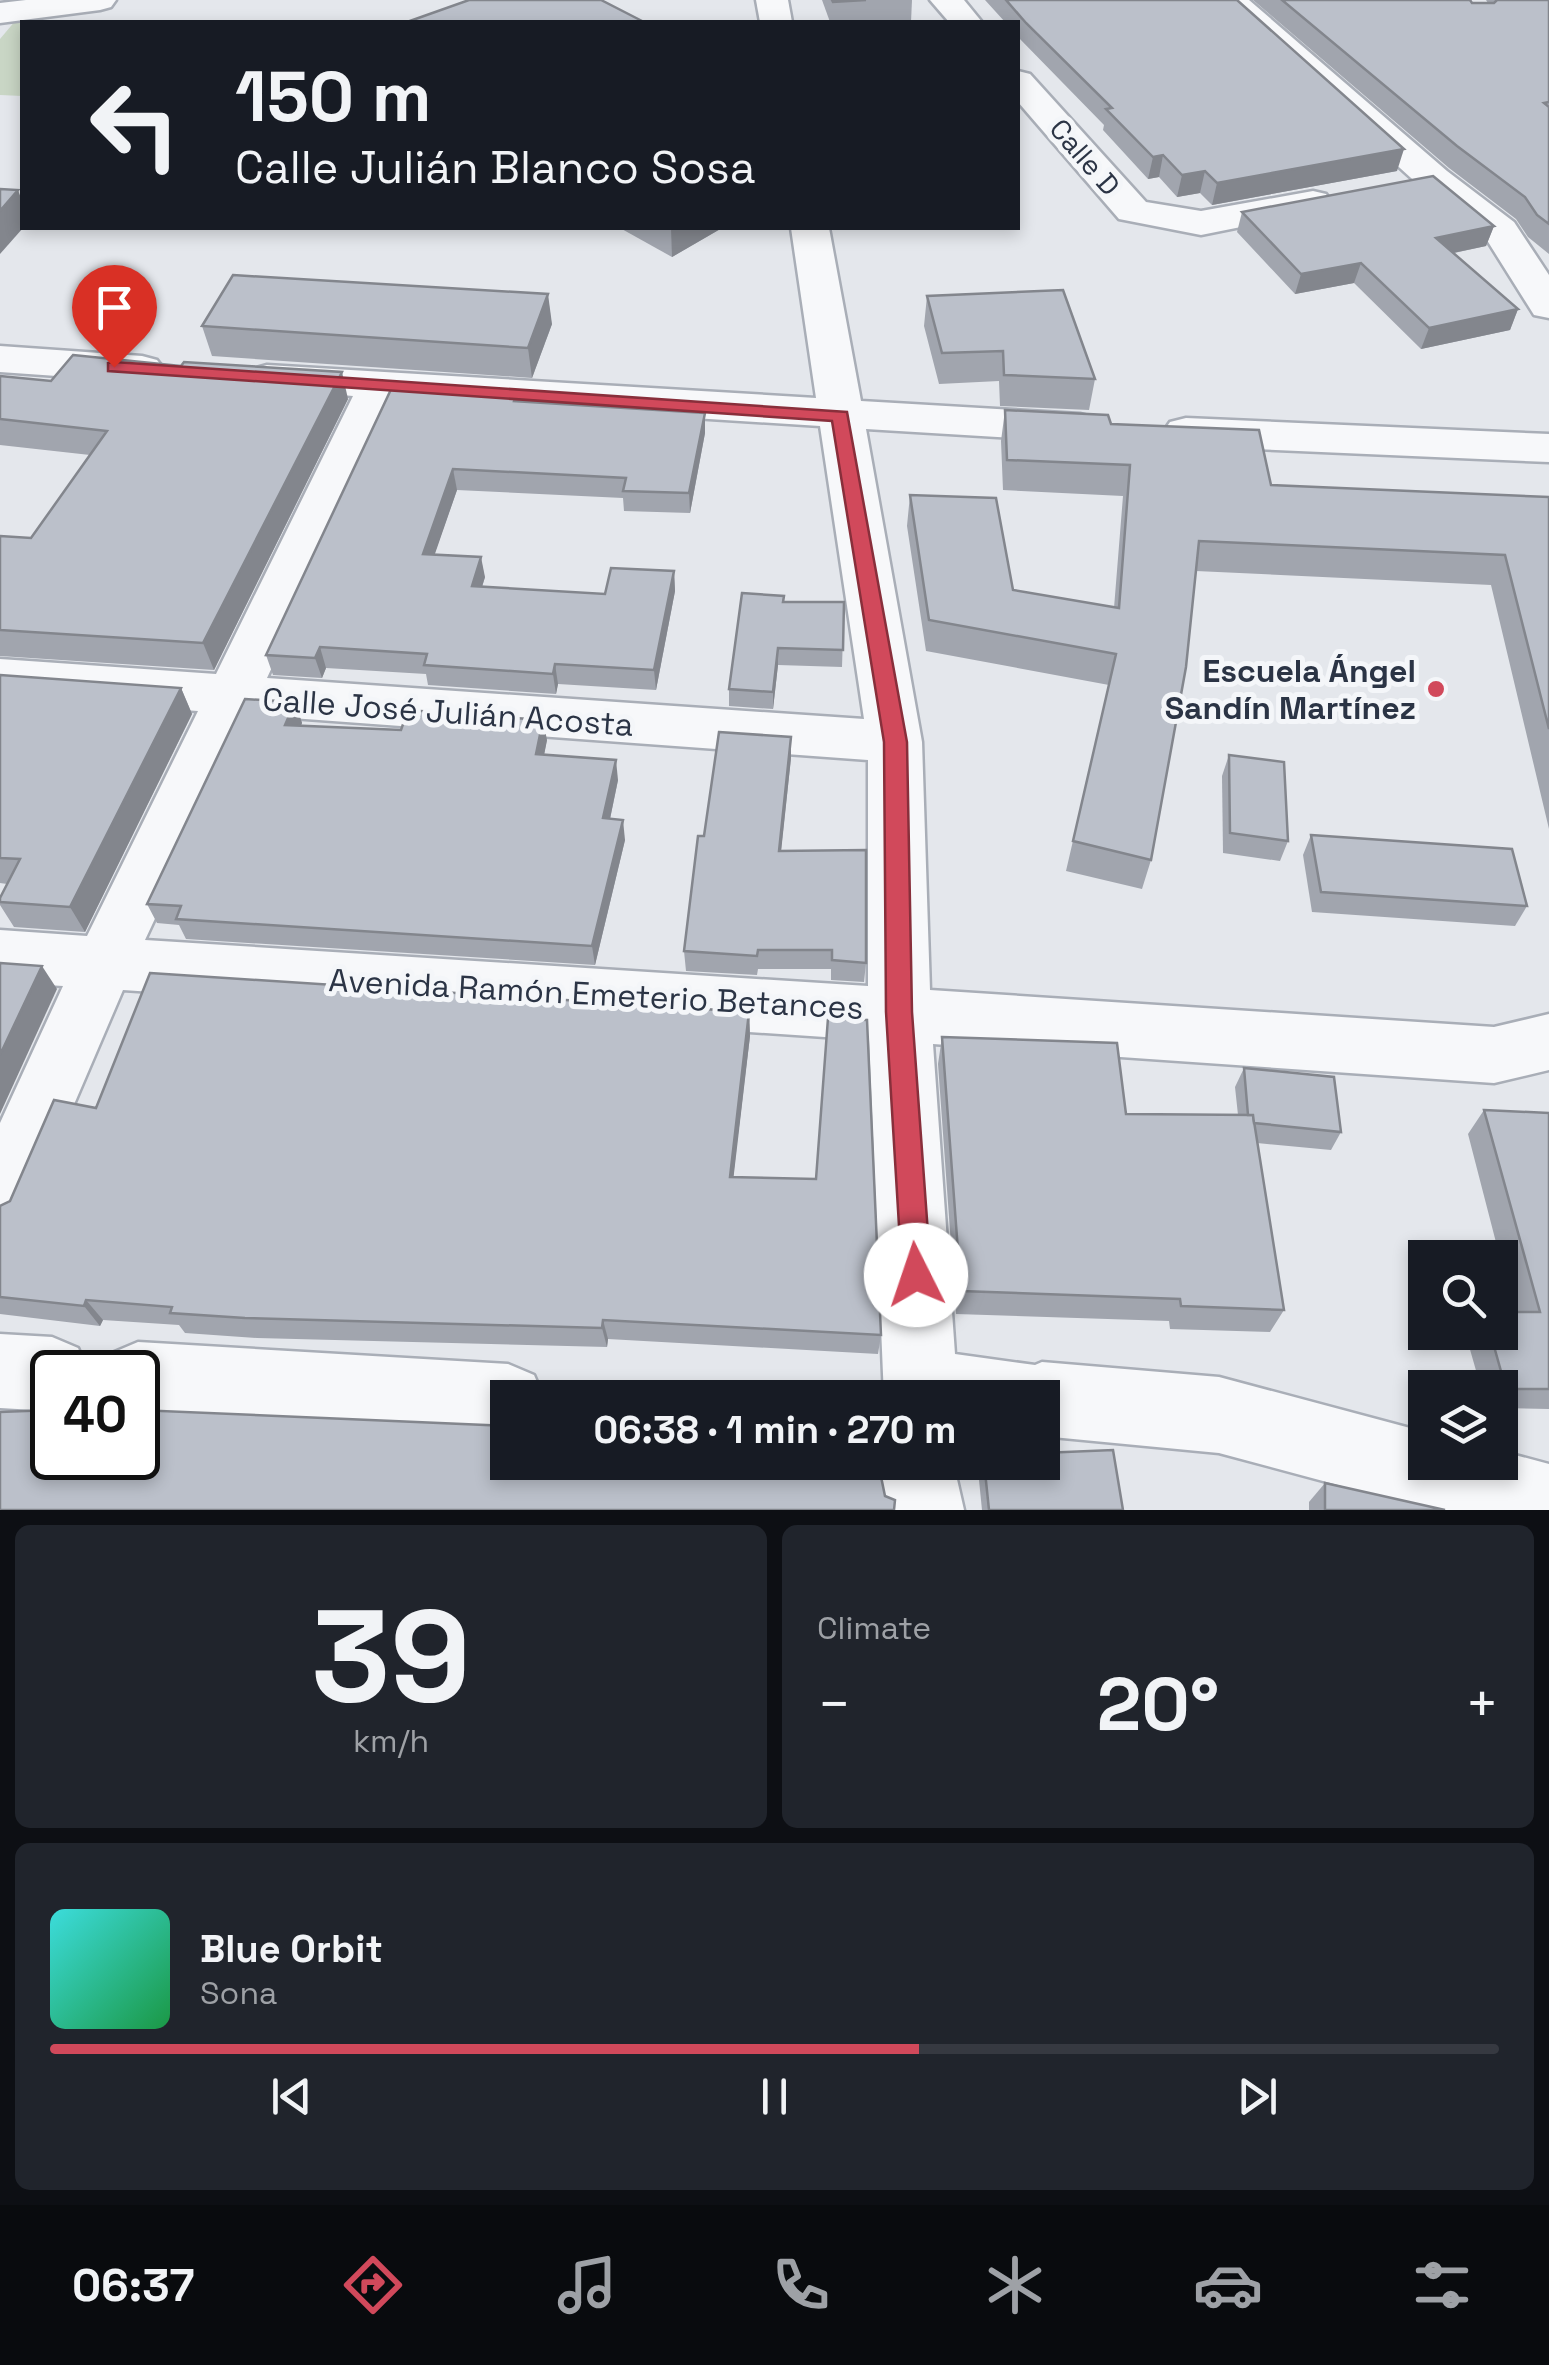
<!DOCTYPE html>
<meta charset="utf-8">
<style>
:root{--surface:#171b24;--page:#20242c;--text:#f1f3f6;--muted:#9ea1a6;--line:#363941;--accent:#d1495b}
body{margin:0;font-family:"Space Grotesk",sans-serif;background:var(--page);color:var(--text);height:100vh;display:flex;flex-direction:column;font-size:38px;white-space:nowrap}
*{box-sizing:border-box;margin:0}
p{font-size:32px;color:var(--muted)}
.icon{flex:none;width:55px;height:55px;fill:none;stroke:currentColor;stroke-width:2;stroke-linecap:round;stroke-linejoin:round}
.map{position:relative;height:1510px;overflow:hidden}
.panel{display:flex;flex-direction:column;gap:15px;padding:15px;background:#0d0f14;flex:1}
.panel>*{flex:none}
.hud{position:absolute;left:20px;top:20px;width:1000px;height:210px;border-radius:0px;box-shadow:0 5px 15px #0003;background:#171b24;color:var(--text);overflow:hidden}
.buttons{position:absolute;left:1408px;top:1240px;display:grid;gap:20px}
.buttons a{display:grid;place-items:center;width:110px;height:110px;border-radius:0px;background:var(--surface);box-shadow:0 5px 15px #0003;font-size:50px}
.speed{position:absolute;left:30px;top:1350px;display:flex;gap:20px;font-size:50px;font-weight:700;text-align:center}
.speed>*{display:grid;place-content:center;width:130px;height:130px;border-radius:50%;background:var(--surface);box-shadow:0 5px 15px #0003;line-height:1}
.speed .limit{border:5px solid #111;border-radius:15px;background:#fff;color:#111}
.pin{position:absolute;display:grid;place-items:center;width:85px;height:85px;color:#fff;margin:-102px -42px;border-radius:50% 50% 50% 0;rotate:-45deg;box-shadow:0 0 10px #0007}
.pin .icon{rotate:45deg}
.me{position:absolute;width:110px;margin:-55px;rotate:356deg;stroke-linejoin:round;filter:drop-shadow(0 0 8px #0008)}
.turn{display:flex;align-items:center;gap:35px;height:210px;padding:0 50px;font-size:45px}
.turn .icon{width:130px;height:130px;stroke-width:2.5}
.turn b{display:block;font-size:70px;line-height:85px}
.big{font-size:75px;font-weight:800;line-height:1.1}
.panel .card{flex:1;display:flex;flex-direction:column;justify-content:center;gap:15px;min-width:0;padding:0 35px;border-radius:15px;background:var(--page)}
.panel .dial{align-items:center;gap:0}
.dial b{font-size:130px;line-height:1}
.song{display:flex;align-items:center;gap:30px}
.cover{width:120px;height:120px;border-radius:15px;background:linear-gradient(135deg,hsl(180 70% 55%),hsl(140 70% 35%))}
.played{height:10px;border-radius:5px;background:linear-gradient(90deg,var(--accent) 60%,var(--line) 60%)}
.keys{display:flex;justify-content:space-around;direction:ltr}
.heat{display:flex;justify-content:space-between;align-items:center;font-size:55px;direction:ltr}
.panel .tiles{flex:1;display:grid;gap:15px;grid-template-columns:1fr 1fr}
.card:last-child{grid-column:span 2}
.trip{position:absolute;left:490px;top:1380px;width:570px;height:100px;border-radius:0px;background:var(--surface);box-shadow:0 5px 15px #0003;font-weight:800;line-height:100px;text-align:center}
.tab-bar{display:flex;height:160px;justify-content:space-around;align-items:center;background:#090b0e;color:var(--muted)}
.tab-bar .icon{width:70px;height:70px}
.tab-bar .on{color:var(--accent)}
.tab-bar b{font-size:45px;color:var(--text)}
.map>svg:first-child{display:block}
.green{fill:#c9d6c5}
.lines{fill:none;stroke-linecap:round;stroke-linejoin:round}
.minor-casing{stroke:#a9aeb7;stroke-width:5}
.minor{fill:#f7f8fa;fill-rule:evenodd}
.wall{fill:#a1a5ae}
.shaded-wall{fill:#83868d}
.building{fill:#bbc0ca;stroke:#83868d;stroke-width:2.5}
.route{fill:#d1495b;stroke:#882f3b;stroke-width:2.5}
.poi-dot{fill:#d1495b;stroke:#f4f6f9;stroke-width:4}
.labels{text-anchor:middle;stroke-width:10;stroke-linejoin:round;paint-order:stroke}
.far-street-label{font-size:28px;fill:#2b3445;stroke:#f4f6f9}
.poi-label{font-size:32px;font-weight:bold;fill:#2b3445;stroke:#f4f6f9;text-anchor:end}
.street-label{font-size:32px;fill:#2b3445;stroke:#f4f6f9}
</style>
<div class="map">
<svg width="1549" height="1510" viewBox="0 0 1549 1510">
<rect width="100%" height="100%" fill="#e4e7ec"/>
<polygon class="green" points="16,20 112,22 22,22 22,96 0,95 0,39"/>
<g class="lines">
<defs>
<g id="minor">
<polygon points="26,0 116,0 111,7 100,10 0,23 0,3"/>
<polygon points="756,0 788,0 792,22 760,22"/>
<polygon points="930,0 964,0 982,22 949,22"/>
<polygon points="1214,0 1249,0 1447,171 1514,222 1549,275 1549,318 1534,315 1485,237 1421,187"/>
<polygon points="1018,71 1030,74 1146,202 1201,211 1313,191 1326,194 1332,202 1326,210 1201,235 1119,219 1018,102"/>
<path d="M791,228H829L861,401L1080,414L1096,418L1103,428L1096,438L1080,442L866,429L922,742L930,990L1494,1027L1549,1014V1070L1494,1083L933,1044L955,1354L1035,1365L1042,1362L1219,1377L1425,1432V1462H1500V1451L1549,1464V1510H1431L1219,1453L1042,1436V1398H884L869,1040L123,990L24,1221L0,1230V1123L63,986L0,982V930L87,936L198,711L0,697V659L216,674L353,396L252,387L245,378L252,369L267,365L816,398ZM396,399L820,426L864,719L267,678ZM250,715L868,760V986L145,940Z"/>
<polygon points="0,346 142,356 157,360 164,369 157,378 142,382 0,372"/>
<polygon points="1186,418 1549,434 1549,462 1186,446 1170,442 1163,432 1170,422"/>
<polygon points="0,1334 52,1337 78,1348 88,1372 52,1372 52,1411 0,1408"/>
<polygon points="138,1342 508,1364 534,1375 544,1398 508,1398 508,1438 138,1416 138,1372 104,1372 112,1353"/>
<polygon points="877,1462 953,1462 964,1510 886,1510"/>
</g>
</defs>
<use href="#minor" class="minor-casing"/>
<use href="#minor" class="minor"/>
</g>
<g class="wall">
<polygon points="822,0 912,0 911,22 830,22"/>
<polygon points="985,0 1237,0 1397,171 1212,205 1200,193 1177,197 1159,177 1148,179 1103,130 1104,125 1018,37 1018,22 1005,22"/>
<polygon points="1253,0 1470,0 1472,3 1488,3 1486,0 1549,0 1549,254 1528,237 1516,219 1449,168"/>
<polygon points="1242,212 1494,226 1486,246 1454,253 1518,309 1510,330 1421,349 1354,283 1295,294 1237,232"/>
<polygon points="620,228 722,228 672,257"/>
<polygon points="927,296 1095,379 1089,410 1000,406 999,381 939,384 924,326"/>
<polygon points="552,324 532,378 212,356 202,326"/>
<polygon points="0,376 51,381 348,399 214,670 0,656 0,536 31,538 90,455 0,445"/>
<polygon points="519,401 705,413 705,433 690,513 624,511 623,498 457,490 434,555 485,577 482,587 605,594 674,571 675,591 656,690 558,684 556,694 428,685 426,674 326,668 322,678 273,675 266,655"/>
<polygon points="1005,410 1111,424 1271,485 1549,497 1549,829 1491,585 1196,571 1151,860 1142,889 1066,871 1109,685 926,651 907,526 910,495 1013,590 1114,608 1123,496 1003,490 1001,441"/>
<polygon points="784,602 844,602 842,667 778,665 773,709 729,706 729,689"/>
<polygon points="0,675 181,688 192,714 85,932 14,927 0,905 0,898 7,884 0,883"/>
<polygon points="295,702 302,723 301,726 547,740 544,755 618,780 610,819 625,840 595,965 186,939 179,925 157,923 147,904"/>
<polygon points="1229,755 1288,841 1280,861 1223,853 1222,776"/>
<polygon points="791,758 781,850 866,963 864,982 831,980 831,969 758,969 757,975 686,971 684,951 704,836"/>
<polygon points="1311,835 1527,906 1515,926 1312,912 1303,855"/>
<polygon points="749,1012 750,1036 733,1177 881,1335 878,1354 608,1339 607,1347 257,1338 185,1333 179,1325 103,1320 100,1326 0,1314 0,1206 10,1201 96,1108"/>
<polygon points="942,1037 1126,1114 1238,1115 1235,1087 1244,1068 1341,1132 1331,1150 1257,1143 1284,1310 1270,1332 1170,1329 1169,1321 956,1314 938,1064"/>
<polygon points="1484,1110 1549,1113 1549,1409 1500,1408 1500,1388 1481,1388 1465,1332 1500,1332 1514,1312 1468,1134"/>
<polygon points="980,1462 1042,1462 1123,1510 982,1510 978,1470"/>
<polygon points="1325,1483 1445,1510 1309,1510 1309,1502"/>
</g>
<g class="shaded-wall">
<polygon points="1404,149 1397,171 1212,205 1217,183"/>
<polygon points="1163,155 1159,177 1148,179 1153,157"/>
<polygon points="1205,171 1200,193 1177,197 1182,175"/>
<polygon points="18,190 22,201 23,228 0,254 0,211"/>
<polygon points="1494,226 1486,246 1429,258 1436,238"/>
<polygon points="671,228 722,228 672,257"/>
<polygon points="1361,263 1354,283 1295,294 1301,274"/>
<polygon points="548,294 552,324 532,378 528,348"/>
<polygon points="1518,309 1510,330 1421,349 1429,328"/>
<polygon points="342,372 348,399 214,670 203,643"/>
<polygon points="705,413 705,433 690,513 689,493"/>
<polygon points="453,469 457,490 428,574 423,554"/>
<polygon points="481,557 485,577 476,606 472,586"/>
<polygon points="674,571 675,591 656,690 654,670"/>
<polygon points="320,647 326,668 322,678 315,658"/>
<polygon points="778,648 778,665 773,709 773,692"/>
<polygon points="555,664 558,684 556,694 553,674"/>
<polygon points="181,688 192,714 85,932 70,907"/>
<polygon points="295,702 302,723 292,746 285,725"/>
<polygon points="543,720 547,740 540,775 536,754"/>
<polygon points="791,737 791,758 779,871 779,851"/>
<polygon points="616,760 618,780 606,838 603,818"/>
<polygon points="623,820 625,840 595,965 592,946"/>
<polygon points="42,966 57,989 0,1114 0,1055"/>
<polygon points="749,1012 750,1036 731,1199 730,1177"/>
<polygon points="86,1300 103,1320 100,1326 84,1306"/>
<polygon points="603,1320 608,1339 607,1347 602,1328"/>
</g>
<g class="building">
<polygon points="469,0 601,0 644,22 407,22"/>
<polygon points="832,0 866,0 833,2"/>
<polygon points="1006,0 1237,0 1404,149 1217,183 1205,171 1182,175 1163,155 1153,157 1106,109 1112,108 1026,23"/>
<polygon points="1282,0 1470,0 1472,3 1494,3 1497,0 1549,0 1549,102 1544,103 1549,107 1549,224 1537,215 1525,197 1457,146"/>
<polygon points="1433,176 1494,226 1436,238 1518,309 1429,328 1361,263 1301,274 1242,212"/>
<polygon points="0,189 18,190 0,211"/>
<polygon points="233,275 548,294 528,348 202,326"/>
<polygon points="1063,290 1095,379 1004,375 1003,351 942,353 927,296"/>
<polygon points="73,355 181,366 184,362 342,372 203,643 0,630 0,536 31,538 107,431 0,419 0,376 51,381"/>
<polygon points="394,383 517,391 514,401 705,413 689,493 623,491 626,478 453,469 423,554 481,557 472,586 605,594 611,568 674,571 654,670 555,664 553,674 424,665 427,654 320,647 315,658 266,655"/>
<polygon points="1005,410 1108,415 1111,424 1259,430 1271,485 1549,497 1549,729 1505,555 1199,541 1186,667 1151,860 1073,841 1116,654 929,620 910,495 996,498 1013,590 1119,608 1130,465 1007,460"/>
<polygon points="742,593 784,596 783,602 844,602 843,650 778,648 773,692 729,689"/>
<polygon points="0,675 181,688 70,907 0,902 0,898 20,859 0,858"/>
<polygon points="245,699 295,702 285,725 401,730 408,710 543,720 536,754 616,760 603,818 623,820 592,946 176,919 181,906 147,904"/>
<polygon points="719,732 791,737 779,851 866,850 866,963 832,960 832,950 758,950 757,956 684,951 698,836 704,836"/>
<polygon points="1229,755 1284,762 1288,841 1230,833"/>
<polygon points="1311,835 1512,849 1527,906 1321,892"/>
<polygon points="0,963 42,966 0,1055"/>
<polygon points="150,973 749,1012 730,1177 816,1179 828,1018 867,1020 881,1335 603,1320 602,1328 245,1318 170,1313 172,1307 86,1300 84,1306 0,1297 0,1206 10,1201 54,1100 96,1108"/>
<polygon points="942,1037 1117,1043 1126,1114 1253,1115 1284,1310 1181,1306 1180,1299 961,1291"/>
<polygon points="1244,1068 1334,1077 1341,1132 1254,1123 1253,1115 1248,1115"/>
<polygon points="1484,1110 1549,1113 1549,1389 1506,1389 1490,1332 1500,1332 1500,1312 1540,1312"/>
<polygon points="52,1410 52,1458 138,1458 138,1410 508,1426 508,1462 878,1462 885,1496 895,1500 894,1510 0,1510 0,1412"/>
<polygon points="1113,1450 1123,1510 989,1510 984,1462 1042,1462 1042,1453"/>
<polygon points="1325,1483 1445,1510 1325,1510"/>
</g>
<polygon class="route" points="114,362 847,412 907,742 912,1012 931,1275 927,1285 916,1290 906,1285 902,1275 886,1012 884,742 832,421 108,371 108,363"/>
<circle class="poi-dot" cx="1436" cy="689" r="10"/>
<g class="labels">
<g class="far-street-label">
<text transform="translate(1085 157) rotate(49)" y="10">Calle D</text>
</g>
<g class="poi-label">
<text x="1416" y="682">Escuela Ángel<tspan x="1416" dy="37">Sandín Martínez</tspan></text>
</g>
<g class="street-label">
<text transform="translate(448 712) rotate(4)" y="11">Calle José Julián Acosta</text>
<text transform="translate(596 994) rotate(3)" y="11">Avenida Ramón Emeterio Betances</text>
</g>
</g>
</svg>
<div class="buttons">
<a><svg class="icon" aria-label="search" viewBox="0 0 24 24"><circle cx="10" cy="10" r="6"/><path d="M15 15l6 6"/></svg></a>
<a><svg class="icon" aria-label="layers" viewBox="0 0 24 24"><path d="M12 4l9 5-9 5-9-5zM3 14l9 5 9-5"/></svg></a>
</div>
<div class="speed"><div class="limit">40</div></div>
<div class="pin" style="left:114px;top:367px;background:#d93025"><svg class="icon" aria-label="arrive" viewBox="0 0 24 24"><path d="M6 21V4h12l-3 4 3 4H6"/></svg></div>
<svg class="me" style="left:916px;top:1275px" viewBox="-20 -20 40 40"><circle r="19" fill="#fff"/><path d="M0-13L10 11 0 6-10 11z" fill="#d1495b"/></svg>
<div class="trip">06:38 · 1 min · 270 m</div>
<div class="hud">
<div class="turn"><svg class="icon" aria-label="left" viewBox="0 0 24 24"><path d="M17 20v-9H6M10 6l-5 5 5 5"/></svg><div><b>150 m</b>Calle Julián Blanco Sosa</div></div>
</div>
</div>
<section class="panel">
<div class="tiles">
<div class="card dial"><b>39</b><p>km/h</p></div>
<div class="card"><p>Climate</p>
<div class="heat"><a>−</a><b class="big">20°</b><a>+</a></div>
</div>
<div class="card">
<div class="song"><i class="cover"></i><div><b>Blue Orbit</b><p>Sona</p></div></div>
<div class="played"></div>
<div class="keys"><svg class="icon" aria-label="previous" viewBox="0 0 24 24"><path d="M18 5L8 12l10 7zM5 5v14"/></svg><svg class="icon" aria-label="pause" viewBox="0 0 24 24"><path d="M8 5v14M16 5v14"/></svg><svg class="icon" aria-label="next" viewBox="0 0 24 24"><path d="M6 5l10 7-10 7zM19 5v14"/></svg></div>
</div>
</div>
</section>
<nav class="tab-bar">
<b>06:37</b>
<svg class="icon on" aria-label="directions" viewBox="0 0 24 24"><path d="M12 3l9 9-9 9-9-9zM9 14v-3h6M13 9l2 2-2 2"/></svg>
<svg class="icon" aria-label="music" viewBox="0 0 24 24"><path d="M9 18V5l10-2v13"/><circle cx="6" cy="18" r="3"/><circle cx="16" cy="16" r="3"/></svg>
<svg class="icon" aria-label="phone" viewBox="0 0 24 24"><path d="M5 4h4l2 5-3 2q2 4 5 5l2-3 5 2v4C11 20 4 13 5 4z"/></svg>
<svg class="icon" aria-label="climate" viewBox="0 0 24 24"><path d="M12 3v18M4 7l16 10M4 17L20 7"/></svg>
<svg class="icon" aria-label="car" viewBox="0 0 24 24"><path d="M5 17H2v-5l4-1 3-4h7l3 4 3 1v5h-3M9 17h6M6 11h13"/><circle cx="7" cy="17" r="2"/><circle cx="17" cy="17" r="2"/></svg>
<svg class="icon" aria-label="filters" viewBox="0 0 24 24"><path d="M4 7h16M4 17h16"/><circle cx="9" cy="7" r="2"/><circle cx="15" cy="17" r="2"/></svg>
</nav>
